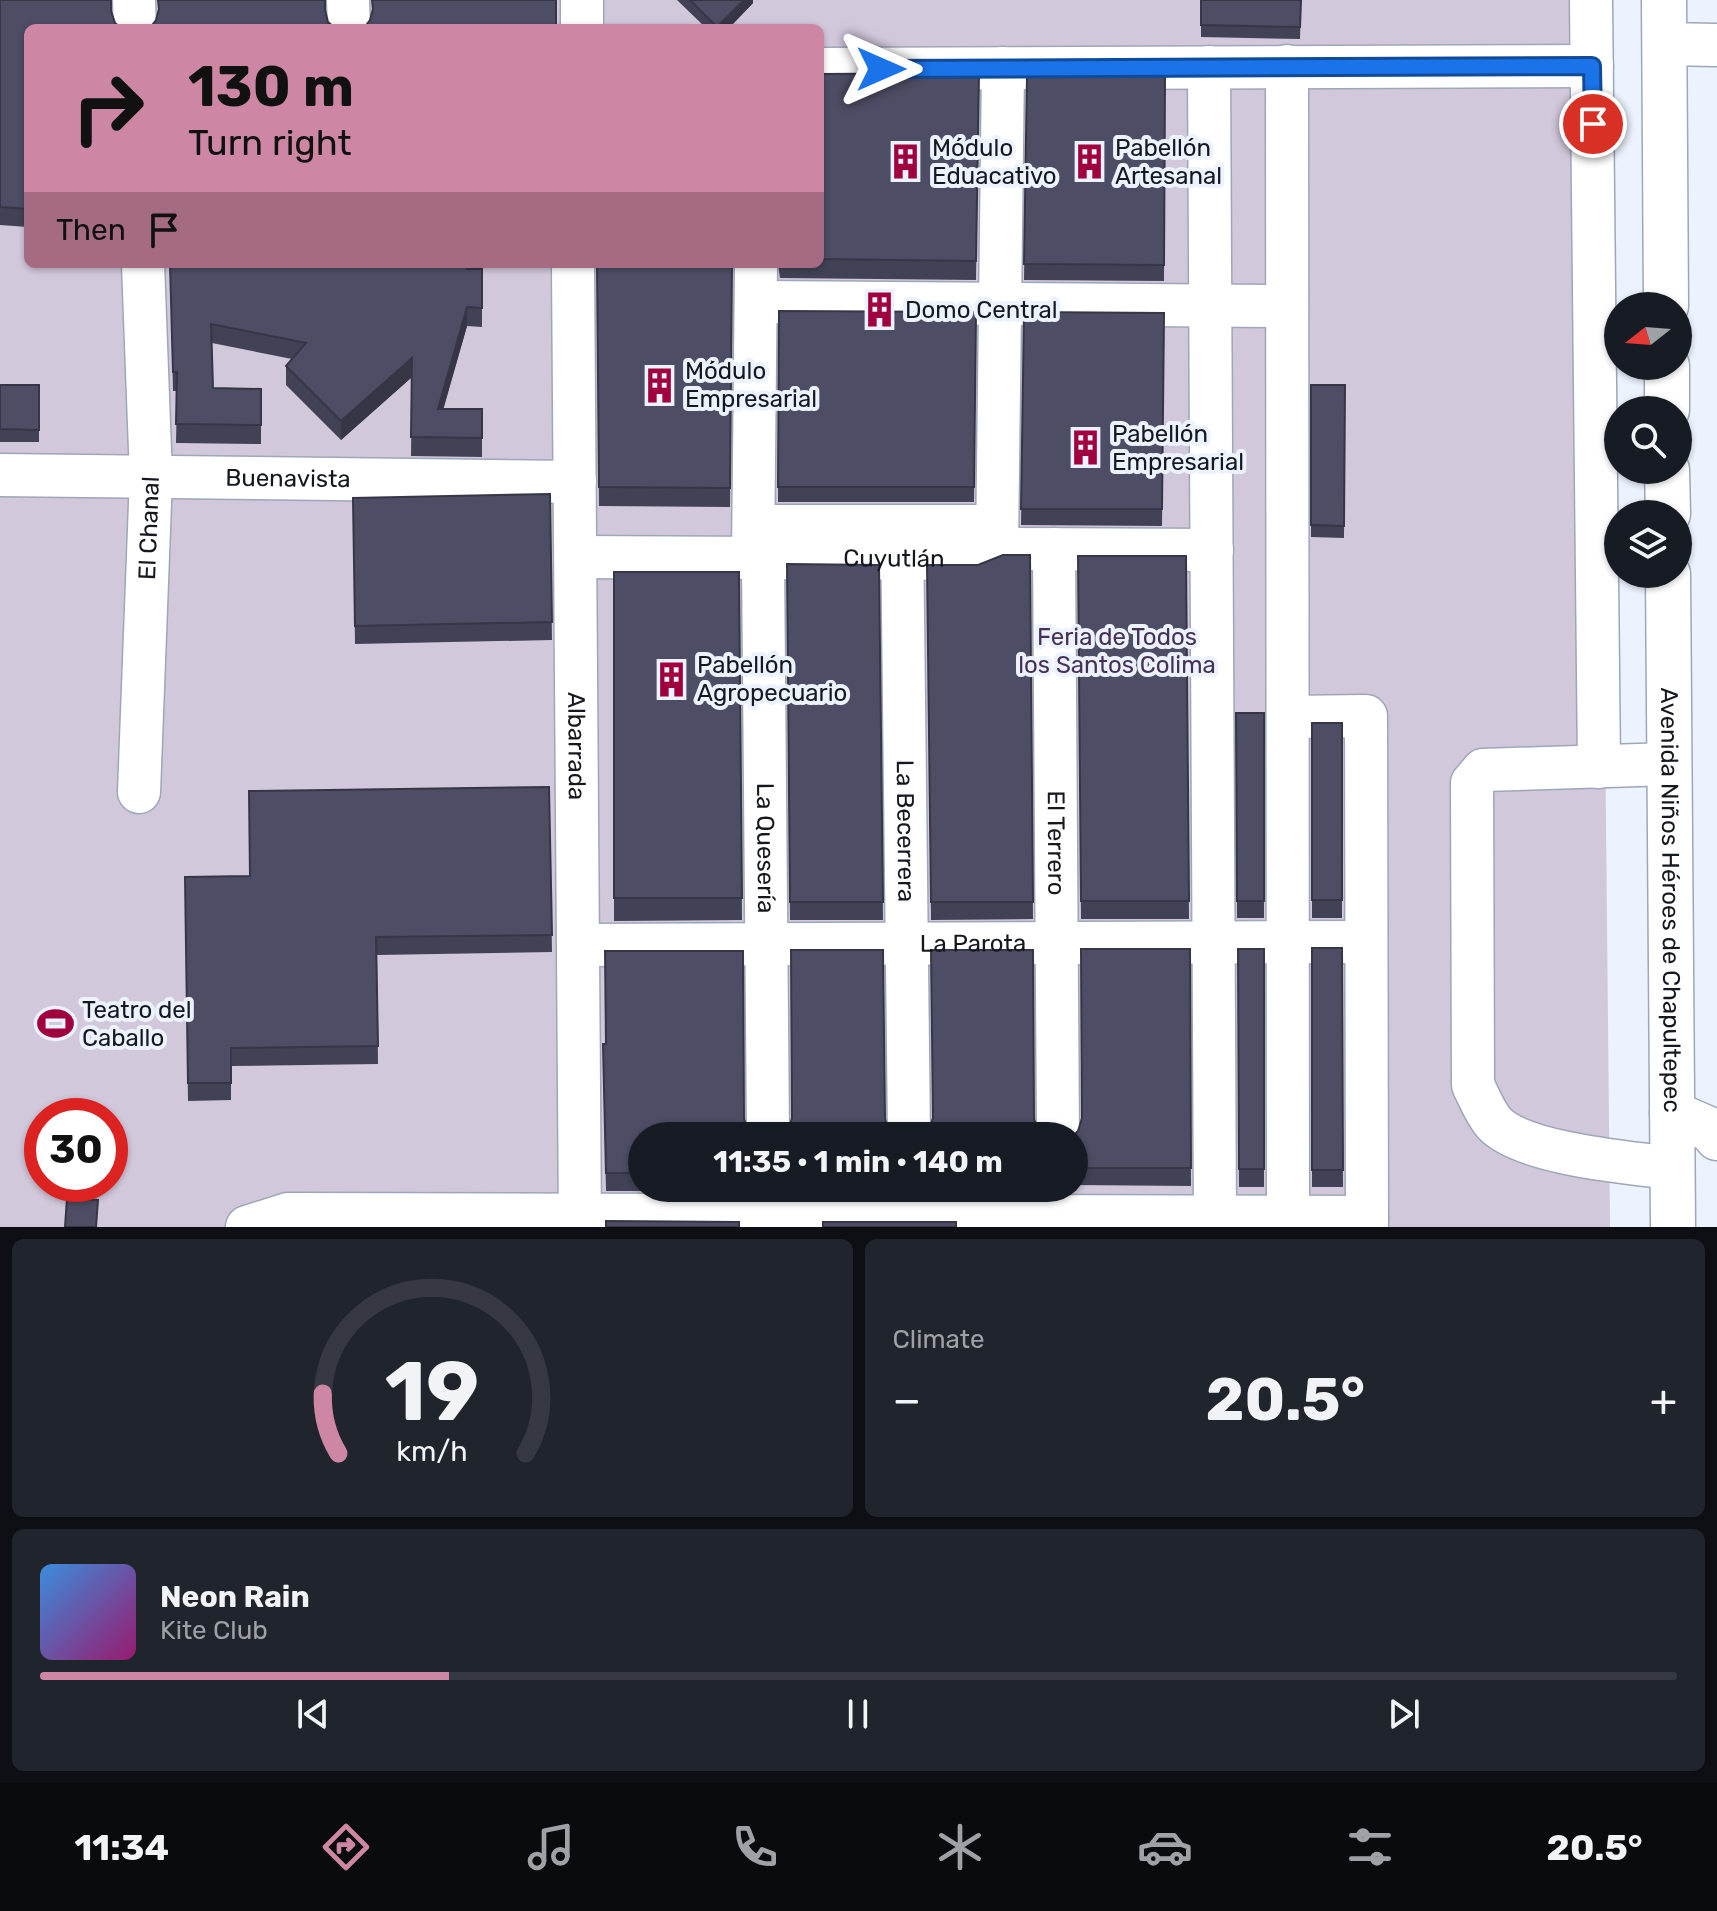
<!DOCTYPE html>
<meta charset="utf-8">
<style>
:root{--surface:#171b24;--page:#20242c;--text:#f1f3f6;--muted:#9ea1a6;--line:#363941;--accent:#cd86a3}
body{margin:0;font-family:Rubik,sans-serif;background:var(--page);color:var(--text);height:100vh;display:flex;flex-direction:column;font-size:30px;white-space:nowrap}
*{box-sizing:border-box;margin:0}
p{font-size:26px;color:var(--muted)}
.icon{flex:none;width:44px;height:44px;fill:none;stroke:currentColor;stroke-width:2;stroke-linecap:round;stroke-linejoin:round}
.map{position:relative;height:1227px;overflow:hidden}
.side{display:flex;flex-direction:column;gap:12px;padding:12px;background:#0d0f14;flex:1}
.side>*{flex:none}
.top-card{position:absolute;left:24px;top:24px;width:800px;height:244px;border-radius:12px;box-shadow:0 2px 6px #0004;background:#cd86a3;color:#111;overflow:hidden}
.needle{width:52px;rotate:253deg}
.buttons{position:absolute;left:1604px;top:292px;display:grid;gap:16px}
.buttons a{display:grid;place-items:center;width:88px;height:88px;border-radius:50%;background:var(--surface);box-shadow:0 2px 6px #0004;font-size:40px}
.speed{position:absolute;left:24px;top:1098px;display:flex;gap:16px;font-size:40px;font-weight:700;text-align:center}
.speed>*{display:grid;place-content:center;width:104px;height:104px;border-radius:50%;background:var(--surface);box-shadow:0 2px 6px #0004;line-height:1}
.speed .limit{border:12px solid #d22;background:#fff;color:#111}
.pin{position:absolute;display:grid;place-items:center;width:68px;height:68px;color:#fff;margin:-34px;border:4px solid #fff;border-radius:50%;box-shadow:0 2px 8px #0007}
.me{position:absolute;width:88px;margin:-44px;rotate:90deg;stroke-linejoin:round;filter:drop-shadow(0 0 6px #0008)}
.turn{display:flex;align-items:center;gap:28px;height:168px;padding:0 32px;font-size:36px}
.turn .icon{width:104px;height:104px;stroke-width:2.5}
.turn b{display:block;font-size:56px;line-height:68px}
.then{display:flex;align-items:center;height:76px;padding:0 32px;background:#0003;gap:16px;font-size:30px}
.big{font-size:60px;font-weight:700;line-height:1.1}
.side .tile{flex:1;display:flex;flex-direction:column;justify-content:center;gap:12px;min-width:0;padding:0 28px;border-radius:12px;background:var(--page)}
.side .dial{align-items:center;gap:0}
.dial svg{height:208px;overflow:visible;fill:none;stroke:var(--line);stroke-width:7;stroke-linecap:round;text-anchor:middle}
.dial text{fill:var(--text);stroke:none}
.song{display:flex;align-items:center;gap:24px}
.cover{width:96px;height:96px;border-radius:12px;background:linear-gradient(135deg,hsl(210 70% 55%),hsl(320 70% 35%))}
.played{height:8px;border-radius:4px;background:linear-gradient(90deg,var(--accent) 25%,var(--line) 25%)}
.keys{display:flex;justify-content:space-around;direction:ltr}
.heat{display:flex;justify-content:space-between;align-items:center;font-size:44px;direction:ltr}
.side .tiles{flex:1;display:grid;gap:12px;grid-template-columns:1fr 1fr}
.tile:last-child{grid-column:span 2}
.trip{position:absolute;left:628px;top:1122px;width:460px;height:80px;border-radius:40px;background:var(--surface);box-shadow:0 2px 6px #0004;font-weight:700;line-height:80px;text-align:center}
.dock{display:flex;height:128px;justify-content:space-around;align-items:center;background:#090b0e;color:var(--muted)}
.dock .icon{width:56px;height:56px}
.dock .selected{color:var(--accent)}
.dock b{font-size:36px;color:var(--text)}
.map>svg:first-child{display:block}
.green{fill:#d1c8db;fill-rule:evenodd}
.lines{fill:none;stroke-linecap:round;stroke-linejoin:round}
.minor-casing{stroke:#9da7b9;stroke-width:45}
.major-casing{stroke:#9da7b9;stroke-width:47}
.minor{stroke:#fff;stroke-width:42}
.major{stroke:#fff;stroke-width:44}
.wall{fill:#424257}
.shaded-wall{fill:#363647}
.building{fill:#4d4d65;stroke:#363647;stroke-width:2}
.route-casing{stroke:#114b97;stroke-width:20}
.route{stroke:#1a73e8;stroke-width:14}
.labels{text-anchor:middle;stroke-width:8;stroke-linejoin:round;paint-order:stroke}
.poi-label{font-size:24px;fill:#15181f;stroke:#ecf2fe;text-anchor:start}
.street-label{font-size:24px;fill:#15181f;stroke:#ecf2fe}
.park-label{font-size:24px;fill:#453158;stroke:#ecf2fe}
</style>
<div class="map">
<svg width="1717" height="1227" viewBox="0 0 1717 1227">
<rect width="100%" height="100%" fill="#ecf2fe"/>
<path class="green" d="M0,0H1598L1610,1227H0ZM28,28H820V264H28ZM42,1116H110V1184H42ZM642,1136H1074V1188H642Z"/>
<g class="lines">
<defs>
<g id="minor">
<polyline points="134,0 135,28"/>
<polyline points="348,0 349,28"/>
<polyline points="582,0 582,28"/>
<polyline points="1591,0 1599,767"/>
<polyline points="1664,44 1717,45"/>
<polyline points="1287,66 1288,1217"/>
<polyline points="1209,67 1215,1217"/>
<polyline points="820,69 1592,66"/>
<path id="s1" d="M573,264L580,1227"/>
<polyline points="756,302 1287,306"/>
<path id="s2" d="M0,475L575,482"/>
<polyline points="754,526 997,526"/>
<path id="s3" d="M902,527L909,1136"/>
<polyline points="997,549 1003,68"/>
<path id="s4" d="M1054,549L1058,1136"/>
<path id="s5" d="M576,557L978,559L997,549L1212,550"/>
<polyline points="753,558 756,264"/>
<path id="s6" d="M763,558L768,1136"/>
<polyline points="1288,717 1366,716 1367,1227"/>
<path d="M1670,764L1483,770L1472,783L1473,1085C1479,1097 1485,1113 1494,1123C1522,1154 1631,1163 1673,1168"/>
<path id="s7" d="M139,792L151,477L143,264"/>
<path id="s8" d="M579,945L1366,942"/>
<polyline points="247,1227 288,1214 1367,1217"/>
</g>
<g id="major">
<polyline points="1664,0 1666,306"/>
<polyline points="1667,366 1667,410"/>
<polyline points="1667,470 1668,514"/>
<path id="s9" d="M1668,574L1673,1227"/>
<polyline points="1672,1113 1711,1130 1717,1138"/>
</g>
</defs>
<use href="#minor" class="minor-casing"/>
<use href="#major" class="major-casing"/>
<use href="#minor" class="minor"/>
<use href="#major" class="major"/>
</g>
<g class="wall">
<polygon points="0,0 111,11 115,23 28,28 28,227 0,225"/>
<polygon points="677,0 753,0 753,3 729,28 706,28"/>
<polygon points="1201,0 1301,0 1300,39 1201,37"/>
<polygon points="979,73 976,280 780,278 778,264 820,264 820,74"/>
<polygon points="1165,75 1164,281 1024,280 1027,76"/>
<polygon points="170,264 482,269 482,327 467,326 443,409 482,409 482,457 411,456 412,377 341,440 286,385 286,366 292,359 212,343 213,388 261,389 261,444 176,443 177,391 173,391"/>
<polygon points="597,264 732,264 730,507 599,506"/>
<polygon points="779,311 976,312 974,502 778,502"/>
<polygon points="1024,312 1164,313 1162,526 1021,525"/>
<rect x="0" y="385" width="39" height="57"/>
<polygon points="1311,385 1345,385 1344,538 1311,537"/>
<polygon points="550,494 552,640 355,644 353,498"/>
<polygon points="1030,555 1033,919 931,920 927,565 978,565"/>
<polygon points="1078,556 1186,556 1189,919 1081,919"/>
<polygon points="787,564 879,565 883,920 790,920"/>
<polygon points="614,572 739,572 742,920 614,921"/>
<polygon points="1236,713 1264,713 1264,918 1237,918"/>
<rect x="1312" y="723" width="30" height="195"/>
<polygon points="549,787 552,952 377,955 378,1064 231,1066 231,1100 188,1101 185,877 250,876"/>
<polygon points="1312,948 1342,948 1343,1187 1312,1187"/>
<polygon points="1190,949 1191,1186 1074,1185 1074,1136"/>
<polygon points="1238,949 1264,949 1264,1187 1239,1187"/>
<polygon points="606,1044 642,1136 642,1188 1045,1188 1045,1192 606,1191 603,1062"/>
</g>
<g class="shaded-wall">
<polygon points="744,0 753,0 753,3 729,28 717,28"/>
<polygon points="467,307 467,326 438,428 438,409"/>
<polygon points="412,358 412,377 341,440 341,421"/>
</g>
<g class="building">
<polygon points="0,0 111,0 111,11 115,23 121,28 28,28 28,209 0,207"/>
<polygon points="158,0 325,0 325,10 328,22 335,28 150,28 156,20 159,9"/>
<polygon points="372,0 556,0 556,28 364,28 370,20 373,9"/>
<polygon points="690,0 744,0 717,27"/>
<polygon points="1201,0 1301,0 1300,27 1201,25"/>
<polygon points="979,73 976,261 820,259 820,74"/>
<polygon points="1165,75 1164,265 1024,264 1027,76"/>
<polygon points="170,264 465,264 467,269 482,269 482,308 467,307 438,409 482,409 482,438 411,437 412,358 341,421 286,366 306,343 211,324 213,388 261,389 261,425 176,424 177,372 173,372"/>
<polygon points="597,264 732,264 730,488 599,487"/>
<polygon points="779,311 976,312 974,487 778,487"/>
<polygon points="1024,312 1164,313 1162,509 1021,509"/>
<polygon points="0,385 39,385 39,430 0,429"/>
<polygon points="1311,385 1345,385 1344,526 1311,525"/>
<polygon points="550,494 552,622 355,626 353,498"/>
<polygon points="1003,555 1030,555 1033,902 931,902 927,565 978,565"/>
<polygon points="1078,556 1186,556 1189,901 1081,901"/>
<polygon points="787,564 879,565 883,902 790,902"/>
<polygon points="614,572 739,572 742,898 614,898"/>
<polygon points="1236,713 1264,713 1264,901 1237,901"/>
<rect x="1312" y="723" width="30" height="177"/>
<polygon points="549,787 552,935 376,937 378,1046 231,1048 231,1083 188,1083 185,877 250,876 249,791"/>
<polygon points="1312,948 1342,948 1343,1170 1312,1170"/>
<polygon points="1081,949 1190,949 1191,1168 1074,1168 1073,1136 1078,1131 1082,1118"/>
<polygon points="1238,949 1264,949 1264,1169 1239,1169"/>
<polygon points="791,950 883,950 885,1119 888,1130 894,1136 783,1136 788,1131 792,1118"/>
<polygon points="931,950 1033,950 1034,1119 1038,1131 1043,1136 924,1136 929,1131 933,1118"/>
<polygon points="605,951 743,951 744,1119 748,1131 753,1136 642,1136 642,1173 606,1173 603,1044 606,1044"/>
<polygon points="67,1198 98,1200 96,1227 65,1227"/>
<polygon points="606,1221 739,1222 739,1227 606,1227"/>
<rect x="823" y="1222" width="133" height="5"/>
</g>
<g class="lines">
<defs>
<polyline id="route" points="881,69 1592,66 1593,124"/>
</defs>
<use href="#route" class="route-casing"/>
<use href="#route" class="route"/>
</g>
<defs>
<symbol id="building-bare" viewBox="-9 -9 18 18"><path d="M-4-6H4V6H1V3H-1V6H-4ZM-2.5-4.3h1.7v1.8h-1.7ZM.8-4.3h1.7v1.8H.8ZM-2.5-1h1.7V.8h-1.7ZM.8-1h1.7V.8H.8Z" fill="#a0003d" stroke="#ecf2fe" stroke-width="2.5" paint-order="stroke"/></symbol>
<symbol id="stadium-bare" viewBox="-9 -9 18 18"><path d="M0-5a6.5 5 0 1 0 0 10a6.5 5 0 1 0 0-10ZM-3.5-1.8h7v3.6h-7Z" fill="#a0003d" stroke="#ecf2fe" stroke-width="2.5" paint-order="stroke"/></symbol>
</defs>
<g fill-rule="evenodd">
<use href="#building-bare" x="880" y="136" width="51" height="51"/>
<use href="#building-bare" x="1064" y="136" width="51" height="51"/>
<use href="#building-bare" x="854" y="284" width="51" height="51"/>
<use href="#building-bare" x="634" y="360" width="51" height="51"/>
<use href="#building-bare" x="1060" y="422" width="51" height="51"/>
<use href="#building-bare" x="646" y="654" width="51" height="51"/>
<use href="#stadium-bare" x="30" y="998" width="51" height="51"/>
</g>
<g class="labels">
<g class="poi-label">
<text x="932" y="156">Módulo<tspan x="932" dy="28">Eduacativo</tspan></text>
<text x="1115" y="156">Pabellón<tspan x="1115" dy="28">Artesanal</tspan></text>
<text x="905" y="318">Domo Central</text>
<text x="685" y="379">Módulo<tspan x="685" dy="28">Empresarial</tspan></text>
<text x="1112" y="442">Pabellón<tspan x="1112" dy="28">Empresarial</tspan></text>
<text x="697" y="673">Pabellón<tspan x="697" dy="28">Agropecuario</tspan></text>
<text x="82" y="1018">Teatro del<tspan x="82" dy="28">Caballo</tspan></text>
</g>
<g class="street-label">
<text dy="8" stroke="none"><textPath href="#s2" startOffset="288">Buenavista</textPath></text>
<text dy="8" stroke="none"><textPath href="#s7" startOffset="264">El Chanal</textPath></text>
<text dy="8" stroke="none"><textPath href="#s5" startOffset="318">Cuyutlán</textPath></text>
<text dy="8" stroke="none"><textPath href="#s1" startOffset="482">Albarrada</textPath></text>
<text dy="8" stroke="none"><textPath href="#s3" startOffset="304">La Becerrera</textPath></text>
<text dy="8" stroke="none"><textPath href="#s4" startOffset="294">El Terrero</textPath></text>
<text dy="8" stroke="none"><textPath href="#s6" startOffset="290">La Quesería</textPath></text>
<text dy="8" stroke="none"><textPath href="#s9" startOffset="326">Avenida Niños Héroes de Chapultepec</textPath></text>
<text dy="8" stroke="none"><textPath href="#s8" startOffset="394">La Parota</textPath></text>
</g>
<g class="park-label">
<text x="1117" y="645">Feria de Todos<tspan x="1117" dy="28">los Santos Colima</tspan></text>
</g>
</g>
</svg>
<div class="buttons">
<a><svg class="needle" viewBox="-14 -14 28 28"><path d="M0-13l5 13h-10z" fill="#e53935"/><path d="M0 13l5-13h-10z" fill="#9ea1a6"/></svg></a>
<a><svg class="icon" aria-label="search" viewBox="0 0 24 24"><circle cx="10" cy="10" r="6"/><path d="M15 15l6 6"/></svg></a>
<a><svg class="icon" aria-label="layers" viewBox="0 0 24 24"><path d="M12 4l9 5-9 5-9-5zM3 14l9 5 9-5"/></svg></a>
</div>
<div class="speed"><div class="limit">30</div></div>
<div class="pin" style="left:1593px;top:124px;background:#d93025"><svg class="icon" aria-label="arrive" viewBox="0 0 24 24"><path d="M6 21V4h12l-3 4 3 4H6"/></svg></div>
<svg class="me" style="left:881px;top:69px" viewBox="-20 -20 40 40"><path d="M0-17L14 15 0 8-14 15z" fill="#1a73e8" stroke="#fff" stroke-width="4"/></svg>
<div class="trip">11:35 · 1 min · 140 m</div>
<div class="top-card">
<div class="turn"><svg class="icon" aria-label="right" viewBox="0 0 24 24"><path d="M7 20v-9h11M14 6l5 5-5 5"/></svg><div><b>130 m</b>Turn right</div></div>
<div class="then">Then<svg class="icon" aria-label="arrive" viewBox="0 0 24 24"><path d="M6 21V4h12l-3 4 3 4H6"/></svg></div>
</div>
</div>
<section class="side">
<div class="tiles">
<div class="tile dial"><svg viewBox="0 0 100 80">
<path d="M14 69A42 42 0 1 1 86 69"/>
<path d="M14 69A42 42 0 0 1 8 46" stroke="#cd86a3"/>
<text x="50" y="56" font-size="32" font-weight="700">19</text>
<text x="50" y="72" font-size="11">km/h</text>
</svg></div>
<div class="tile"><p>Climate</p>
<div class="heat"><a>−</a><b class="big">20.5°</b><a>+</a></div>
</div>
<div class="tile">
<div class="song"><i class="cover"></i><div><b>Neon Rain</b><p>Kite Club</p></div></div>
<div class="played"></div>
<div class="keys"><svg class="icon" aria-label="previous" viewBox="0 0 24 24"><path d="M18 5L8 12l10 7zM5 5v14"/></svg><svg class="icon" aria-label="pause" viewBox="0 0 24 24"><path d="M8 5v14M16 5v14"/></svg><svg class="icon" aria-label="next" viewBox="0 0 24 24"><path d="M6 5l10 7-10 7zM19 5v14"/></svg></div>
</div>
</div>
</section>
<nav class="dock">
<b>11:34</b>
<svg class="icon selected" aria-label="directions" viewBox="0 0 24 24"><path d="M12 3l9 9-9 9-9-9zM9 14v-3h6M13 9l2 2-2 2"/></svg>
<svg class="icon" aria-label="music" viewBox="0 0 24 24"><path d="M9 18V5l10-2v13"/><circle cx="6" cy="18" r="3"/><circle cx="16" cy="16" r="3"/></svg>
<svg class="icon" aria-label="phone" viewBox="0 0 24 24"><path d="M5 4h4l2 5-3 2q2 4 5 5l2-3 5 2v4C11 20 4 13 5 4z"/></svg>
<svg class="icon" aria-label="climate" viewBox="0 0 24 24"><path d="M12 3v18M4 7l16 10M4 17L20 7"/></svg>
<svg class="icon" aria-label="car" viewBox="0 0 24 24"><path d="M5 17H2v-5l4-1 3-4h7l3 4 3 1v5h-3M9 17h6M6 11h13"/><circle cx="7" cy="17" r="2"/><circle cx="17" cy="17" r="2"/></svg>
<svg class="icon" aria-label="filters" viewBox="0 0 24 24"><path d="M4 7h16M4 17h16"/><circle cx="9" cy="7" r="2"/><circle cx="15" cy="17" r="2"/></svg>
<b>20.5°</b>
</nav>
